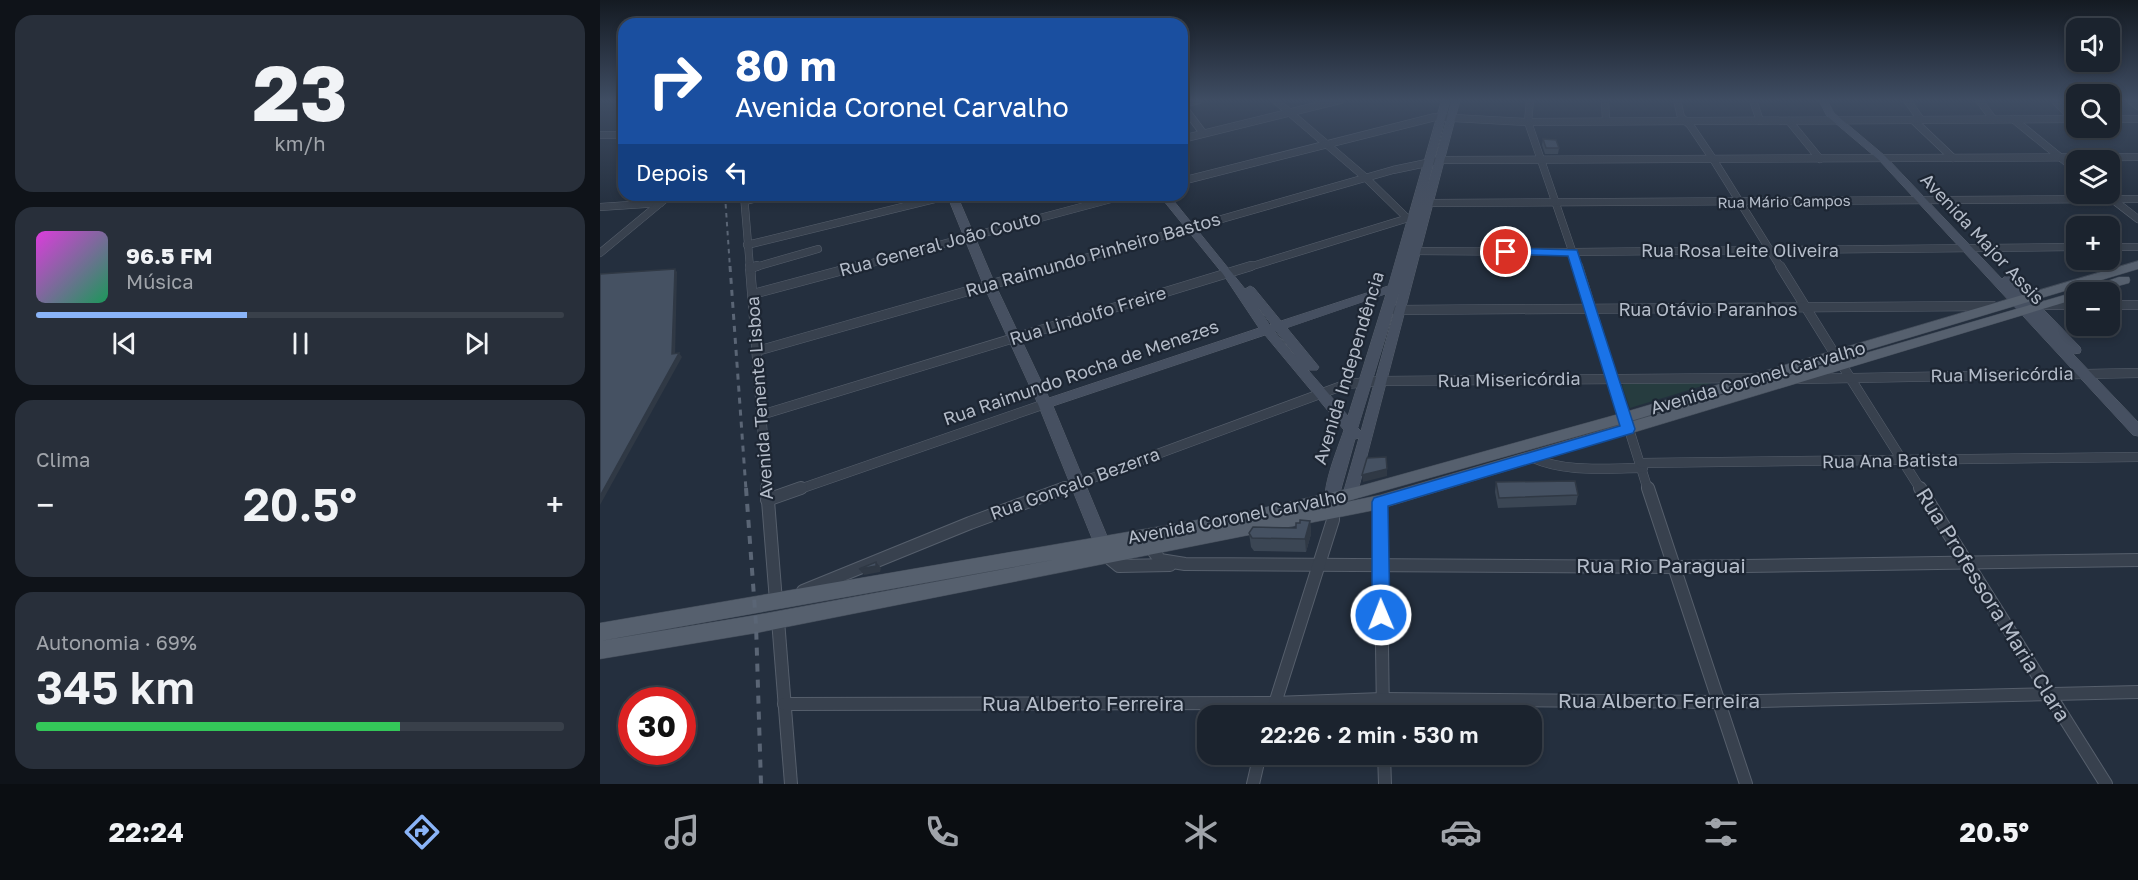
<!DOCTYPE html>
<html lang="pt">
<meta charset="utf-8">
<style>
:root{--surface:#1b232e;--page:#282f3a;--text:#f1f3f6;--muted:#a0a4aa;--line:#39404a;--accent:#8ab4f8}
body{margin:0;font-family:"Golos Text",sans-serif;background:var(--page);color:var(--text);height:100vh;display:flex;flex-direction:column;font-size:22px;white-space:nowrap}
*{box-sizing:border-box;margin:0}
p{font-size:20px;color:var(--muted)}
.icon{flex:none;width:33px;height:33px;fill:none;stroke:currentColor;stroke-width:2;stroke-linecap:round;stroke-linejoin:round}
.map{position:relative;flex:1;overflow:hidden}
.panel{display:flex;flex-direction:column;gap:15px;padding:15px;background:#0f1319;width:600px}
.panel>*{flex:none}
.banner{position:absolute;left:18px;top:18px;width:570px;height:183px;border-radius:18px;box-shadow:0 3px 9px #0003,0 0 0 2px var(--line);background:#1a4fa0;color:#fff;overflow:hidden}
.controls{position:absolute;left:1466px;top:18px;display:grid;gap:12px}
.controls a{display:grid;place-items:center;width:54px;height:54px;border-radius:12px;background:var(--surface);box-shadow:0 3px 9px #0003,0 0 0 2px var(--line);font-size:30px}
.speed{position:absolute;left:18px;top:687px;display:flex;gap:12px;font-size:30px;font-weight:700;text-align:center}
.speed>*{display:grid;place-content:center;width:78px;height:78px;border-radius:50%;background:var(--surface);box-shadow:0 3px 9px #0003,0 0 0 2px var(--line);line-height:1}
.speed .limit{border:9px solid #d22;background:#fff;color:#111}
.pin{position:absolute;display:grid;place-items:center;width:51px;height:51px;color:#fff;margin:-26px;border:3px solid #fff;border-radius:50%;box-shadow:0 2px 6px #0007}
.me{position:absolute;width:66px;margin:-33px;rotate:359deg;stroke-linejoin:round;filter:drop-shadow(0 0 4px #0008)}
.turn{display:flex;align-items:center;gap:21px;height:126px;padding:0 18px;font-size:27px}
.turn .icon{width:78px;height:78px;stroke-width:2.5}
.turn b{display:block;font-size:42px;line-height:51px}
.then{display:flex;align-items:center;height:57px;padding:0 18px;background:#0003;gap:12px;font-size:22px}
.big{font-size:45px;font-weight:600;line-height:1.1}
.panel .tile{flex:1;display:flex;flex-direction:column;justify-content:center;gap:9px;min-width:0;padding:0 21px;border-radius:18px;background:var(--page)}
.panel .dial{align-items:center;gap:0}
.dial b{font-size:78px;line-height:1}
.song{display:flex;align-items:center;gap:18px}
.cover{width:72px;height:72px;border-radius:9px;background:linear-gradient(135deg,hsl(300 70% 55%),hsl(150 70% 35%))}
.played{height:6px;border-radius:3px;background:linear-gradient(90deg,var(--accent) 40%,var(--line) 40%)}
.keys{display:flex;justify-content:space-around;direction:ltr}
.heat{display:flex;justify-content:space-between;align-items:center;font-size:33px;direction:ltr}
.charge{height:9px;border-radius:4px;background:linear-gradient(90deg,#34c759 69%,var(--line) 0)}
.trip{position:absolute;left:597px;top:705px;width:345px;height:60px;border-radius:18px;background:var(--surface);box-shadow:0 3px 9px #0003,0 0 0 2px var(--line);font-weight:600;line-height:60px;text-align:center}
.tabs{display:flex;height:96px;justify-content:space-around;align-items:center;background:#0b0e12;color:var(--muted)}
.tabs .icon{width:42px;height:42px}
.tabs .active{color:var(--accent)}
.tabs b{font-size:27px;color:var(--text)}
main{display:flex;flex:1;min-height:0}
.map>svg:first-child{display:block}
.green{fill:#263c3f}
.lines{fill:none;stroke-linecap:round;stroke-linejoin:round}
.street-far2-casing{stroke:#565f6c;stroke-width:8}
.street-far1-casing{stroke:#565f6c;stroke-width:10}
.street-casing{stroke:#565f6c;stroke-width:14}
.secondary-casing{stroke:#565f6c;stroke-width:1}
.primary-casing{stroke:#414a57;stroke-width:1}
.street-far2{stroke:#38414e;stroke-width:7}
.street-far1{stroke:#38414e;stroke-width:9}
.street{stroke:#38414e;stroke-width:12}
.secondary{fill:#465061;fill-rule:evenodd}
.primary{fill:#56606e;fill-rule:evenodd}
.rail-far2{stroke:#5a6575;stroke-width:2;stroke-dasharray:4.5 4.5;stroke-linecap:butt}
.rail-far1{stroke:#5a6575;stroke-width:3;stroke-dasharray:6 6;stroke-linecap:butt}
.rail{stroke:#5a6575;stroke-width:4;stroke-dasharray:8 8;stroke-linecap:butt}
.wall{fill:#3b4654}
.shaded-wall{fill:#303945}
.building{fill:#455162;stroke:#303945;stroke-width:1.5}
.route{fill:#1a73e8;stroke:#114b97;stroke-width:1.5}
.labels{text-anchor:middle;stroke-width:4.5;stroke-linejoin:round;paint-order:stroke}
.far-street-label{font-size:15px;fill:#b4bcc9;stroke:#1d2633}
.street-label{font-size:18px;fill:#b4bcc9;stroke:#1d2633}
.near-street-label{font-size:21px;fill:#b4bcc9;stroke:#1d2633}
</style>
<main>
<section class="panel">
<div class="tile dial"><b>23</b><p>km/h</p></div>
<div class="tile">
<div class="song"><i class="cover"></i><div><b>96.5 FM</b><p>Música</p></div></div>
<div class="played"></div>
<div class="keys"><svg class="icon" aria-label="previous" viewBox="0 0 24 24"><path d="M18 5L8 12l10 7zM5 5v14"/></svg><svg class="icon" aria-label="pause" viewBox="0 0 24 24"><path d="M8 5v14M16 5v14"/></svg><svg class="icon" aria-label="next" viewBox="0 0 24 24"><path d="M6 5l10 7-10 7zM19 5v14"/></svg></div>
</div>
<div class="tile"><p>Clima</p>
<div class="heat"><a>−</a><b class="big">20.5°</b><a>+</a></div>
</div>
<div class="tile"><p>Autonomia · 69%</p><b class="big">345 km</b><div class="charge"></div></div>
</section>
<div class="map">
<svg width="1538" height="784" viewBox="0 0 1538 784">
<rect width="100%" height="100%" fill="#242f3e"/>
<polygon class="green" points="1024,383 1112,383 1030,408 1022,386"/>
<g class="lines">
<defs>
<g id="street-far2">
<polyline points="675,100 766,178 807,218"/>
<polyline points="930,100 928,122 978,268"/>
<polyline points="1005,100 1006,121"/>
<polyline points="1077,100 1081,117 1090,125 1113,159 1181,268"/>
<polyline points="1153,100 1160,121"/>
<polyline points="1307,100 1321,120"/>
<polyline points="1379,100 1393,119"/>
<polyline points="1454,100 1473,119"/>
<polyline points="1530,100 1538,106"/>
<polyline points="582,104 599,100"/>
<polyline points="582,105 603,133"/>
<polyline points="1413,119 1476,170"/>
<polyline points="1509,119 1538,119"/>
<polyline points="1313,120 1353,158"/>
<polyline points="1189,121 1220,159"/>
<polyline points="0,135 24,135"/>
<polyline points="582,139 740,100"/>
<polyline points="582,181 835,117 928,122 1476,119"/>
<polyline points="144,195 150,268"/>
<polyline points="1512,199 1538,219"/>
<polyline points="145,201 170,195"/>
<polyline points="830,203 1538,199"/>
<polyline points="0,207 60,203"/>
<polyline points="147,245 351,195"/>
<polyline points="1509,247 1538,247"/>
<polyline points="809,251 973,252 1476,247"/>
<polyline points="0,253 70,195"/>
<polyline points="152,268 218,249"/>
<polyline points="253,268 526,195"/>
<polyline points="450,268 793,170 841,160 1538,157"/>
<polyline points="646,268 815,216"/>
</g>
<g id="street-far1">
<polyline points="150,266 167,490"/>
<polyline points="978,266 1048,490"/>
<polyline points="1180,266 1236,356"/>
<polyline points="150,268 157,266"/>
<polyline points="153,294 258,266"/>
<polyline points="1446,305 1476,305"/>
<polyline points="1509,305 1538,305"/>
<polyline points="795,310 1393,306"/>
<polyline points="157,351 456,266"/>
<polyline points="1242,365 1321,490"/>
<polyline points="1199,379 1538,373"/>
<polyline points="161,415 651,266"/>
<path d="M933,458C967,473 1006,468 1043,468"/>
<polyline points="1041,463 1538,457"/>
<polyline points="197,490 445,404"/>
<polyline points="460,490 747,384 780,381 1153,378"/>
</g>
<g id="street">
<polyline points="167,488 176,601"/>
<polyline points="1048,488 1146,784"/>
<polyline points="1320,488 1506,784"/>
<polyline points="167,500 201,488"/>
<polyline points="780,502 783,716"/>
<polyline points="552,549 560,560 585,564 1075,567 1538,560"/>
<polyline points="508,557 519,566 570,565"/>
<polyline points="203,591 370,523 465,488"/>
<polyline points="178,620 191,784"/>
<polyline points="184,704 674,703 782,699 1120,702 1538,692"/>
<polyline points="671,716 733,520 733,513"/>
<polyline points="784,754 785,784"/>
<polyline points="653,784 660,754"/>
</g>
<g id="secondary">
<path d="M842,100H850L827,188L852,100H860L756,498L751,500L746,498L743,494L759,438L755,439L741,489V511L738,515L733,517L728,515C717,496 737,451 744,430L665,335L453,406L514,553L512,558L506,560L500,558L438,404L383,284L347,195H357L395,284L449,398L659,328L623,274L559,195H569L645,289L650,286L654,288L681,321L788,286ZM800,290L761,431L758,428ZM786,294L748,416L708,370H717L719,367L687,328ZM657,306L671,324L670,325ZM676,331L697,358L675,332Z"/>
<polygon points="1219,100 1227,100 1234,113 1285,156 1402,279 1404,277 1412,277 1480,347 1481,350 1480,353 1473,354 1538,422 1538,436 1533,435 1279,160 1227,116"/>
</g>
<polygon id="primary" points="1538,261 1538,269 1021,424 737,504 780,495 1478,291 1519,277 1529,277 1530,280 1529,283 1496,292 1476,292 1476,299 780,509 156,633 0,659 0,641 156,615 458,559 0,641 0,623 649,511 760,486 1015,415"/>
</defs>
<use href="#street-far2" class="street-far2-casing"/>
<use href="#street-far1" class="street-far1-casing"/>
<use href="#street" class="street-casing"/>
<use href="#secondary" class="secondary-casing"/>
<use href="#primary" class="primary-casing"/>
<use href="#street-far2" class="street-far2"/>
<use href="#street-far1" class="street-far1"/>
<use href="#street" class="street"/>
<use href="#secondary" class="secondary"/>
<use href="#primary" class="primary"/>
<polyline class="rail-far2" points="125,195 130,268"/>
<polyline class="rail-far1" points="130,266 146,490"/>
<polyline class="rail" points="146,488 156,624 161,784"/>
</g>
<g class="wall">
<polygon points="943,139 959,148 958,154 945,154 942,145"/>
<polygon points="896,482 978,495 976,505 898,508 895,492"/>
<polygon points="710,521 711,534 706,552 654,551 651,547 649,533 696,528 700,523"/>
</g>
<g class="shaded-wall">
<polygon points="75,269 77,272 75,358 72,354"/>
<polygon points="79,353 82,357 0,505 0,496"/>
<polygon points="787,469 787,476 763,482 762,475"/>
<polygon points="710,521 711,534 706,552 705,539"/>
<polygon points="276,562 281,568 280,572 264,575 259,569"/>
</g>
<g class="building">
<polygon points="943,139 956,140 959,148 946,148"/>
<polygon points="75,269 72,354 79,353 0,496 0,274"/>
<polygon points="786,457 787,469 762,475 767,458"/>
<polygon points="975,481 978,495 899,498 896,482"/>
<polygon points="700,520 710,521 705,539 652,538 649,533 653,527 696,528 696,523 700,523"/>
<polygon points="276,562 276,566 259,569"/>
</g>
<linearGradient id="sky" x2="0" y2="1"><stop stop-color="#141a22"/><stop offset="0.48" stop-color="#3f4d63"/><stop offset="1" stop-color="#3f4d63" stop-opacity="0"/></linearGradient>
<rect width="1538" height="209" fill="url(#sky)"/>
<polygon class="route" points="906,248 977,250 1035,429 1033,433 788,506 790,615 787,621 781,623 775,621 772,615 772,502 774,498 1020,426 968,256 902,254 900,252"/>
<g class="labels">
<g class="far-street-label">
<text transform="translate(1184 202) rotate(-1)" y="5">Rua Mário Campos</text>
</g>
<g class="street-label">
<text transform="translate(1382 239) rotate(47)" y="6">Avenida Major Assis</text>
<text transform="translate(340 244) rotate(-15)" y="6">Rua General João Couto</text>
<text x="1140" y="257">Rua Rosa Leite Oliveira</text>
<text transform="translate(493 255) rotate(-16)" y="6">Rua Raimundo Pinheiro Bastos</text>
<text x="1108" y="316">Rua Otávio Paranhos</text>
<text transform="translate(488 316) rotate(-17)" y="6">Rua Lindolfo Freire</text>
<text transform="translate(749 368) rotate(-73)" y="6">Avenida Independência</text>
<text transform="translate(481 373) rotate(-19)" y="6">Rua Raimundo Rocha de Menezes</text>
<text transform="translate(1402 375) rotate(-1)" y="6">Rua Misericórdia</text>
<text transform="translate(1158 378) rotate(-16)" y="6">Avenida Coronel Carvalho</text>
<text transform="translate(909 380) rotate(-1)" y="6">Rua Misericórdia</text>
<text transform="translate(160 398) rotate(-94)" y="6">Avenida Tenente Lisboa</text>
<text transform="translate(1290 461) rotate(-1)" y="6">Rua Ana Batista</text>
<text transform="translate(475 484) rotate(-20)" y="6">Rua Gonçalo Bezerra</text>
<text transform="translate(637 517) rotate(-11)" y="6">Avenida Coronel Carvalho</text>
</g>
<g class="near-street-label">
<text x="1061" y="573">Rua Rio Paraguai</text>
<text transform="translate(1393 605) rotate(58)" y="7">Rua Professora Maria Clara</text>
<text x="1059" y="708">Rua Alberto Ferreira</text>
<text x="483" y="711">Rua Alberto Ferreira</text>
</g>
</g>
</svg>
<div class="controls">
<a><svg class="icon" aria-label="sound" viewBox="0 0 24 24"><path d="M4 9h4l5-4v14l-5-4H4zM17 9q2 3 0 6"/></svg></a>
<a><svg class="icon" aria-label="search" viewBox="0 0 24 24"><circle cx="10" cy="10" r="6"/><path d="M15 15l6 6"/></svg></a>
<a><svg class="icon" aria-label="layers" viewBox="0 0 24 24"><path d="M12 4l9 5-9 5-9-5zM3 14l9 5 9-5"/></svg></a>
<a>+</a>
<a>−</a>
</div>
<div class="speed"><div class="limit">30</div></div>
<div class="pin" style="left:906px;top:252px;background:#d93025"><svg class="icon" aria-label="arrive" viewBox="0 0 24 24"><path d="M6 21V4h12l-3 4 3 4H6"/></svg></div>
<svg class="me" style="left:781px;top:615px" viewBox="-20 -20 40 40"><circle r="17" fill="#1a73e8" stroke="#fff" stroke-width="3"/><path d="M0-11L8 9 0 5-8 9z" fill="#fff"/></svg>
<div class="trip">22:26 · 2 min · 530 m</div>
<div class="banner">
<div class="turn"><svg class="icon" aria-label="right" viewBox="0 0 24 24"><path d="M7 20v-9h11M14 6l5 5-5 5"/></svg><div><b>80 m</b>Avenida Coronel Carvalho</div></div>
<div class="then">Depois<svg class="icon" aria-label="left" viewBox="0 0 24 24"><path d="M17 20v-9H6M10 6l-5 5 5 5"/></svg></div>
</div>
</div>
</main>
<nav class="tabs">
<b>22:24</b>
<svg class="icon active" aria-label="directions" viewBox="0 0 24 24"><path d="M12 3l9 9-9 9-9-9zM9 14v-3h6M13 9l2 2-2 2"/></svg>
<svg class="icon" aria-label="music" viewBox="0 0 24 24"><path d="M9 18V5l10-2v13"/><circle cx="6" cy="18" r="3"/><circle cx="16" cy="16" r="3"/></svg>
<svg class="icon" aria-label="phone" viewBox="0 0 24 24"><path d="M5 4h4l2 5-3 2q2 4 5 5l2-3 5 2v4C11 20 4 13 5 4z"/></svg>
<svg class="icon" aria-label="climate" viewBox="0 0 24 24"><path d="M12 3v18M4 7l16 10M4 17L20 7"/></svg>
<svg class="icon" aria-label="car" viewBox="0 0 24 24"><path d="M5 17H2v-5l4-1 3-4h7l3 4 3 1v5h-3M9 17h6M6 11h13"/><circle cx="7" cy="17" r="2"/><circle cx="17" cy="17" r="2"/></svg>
<svg class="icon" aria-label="filters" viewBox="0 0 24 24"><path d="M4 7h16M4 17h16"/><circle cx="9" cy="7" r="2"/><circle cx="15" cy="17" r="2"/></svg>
<b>20.5°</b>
</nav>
